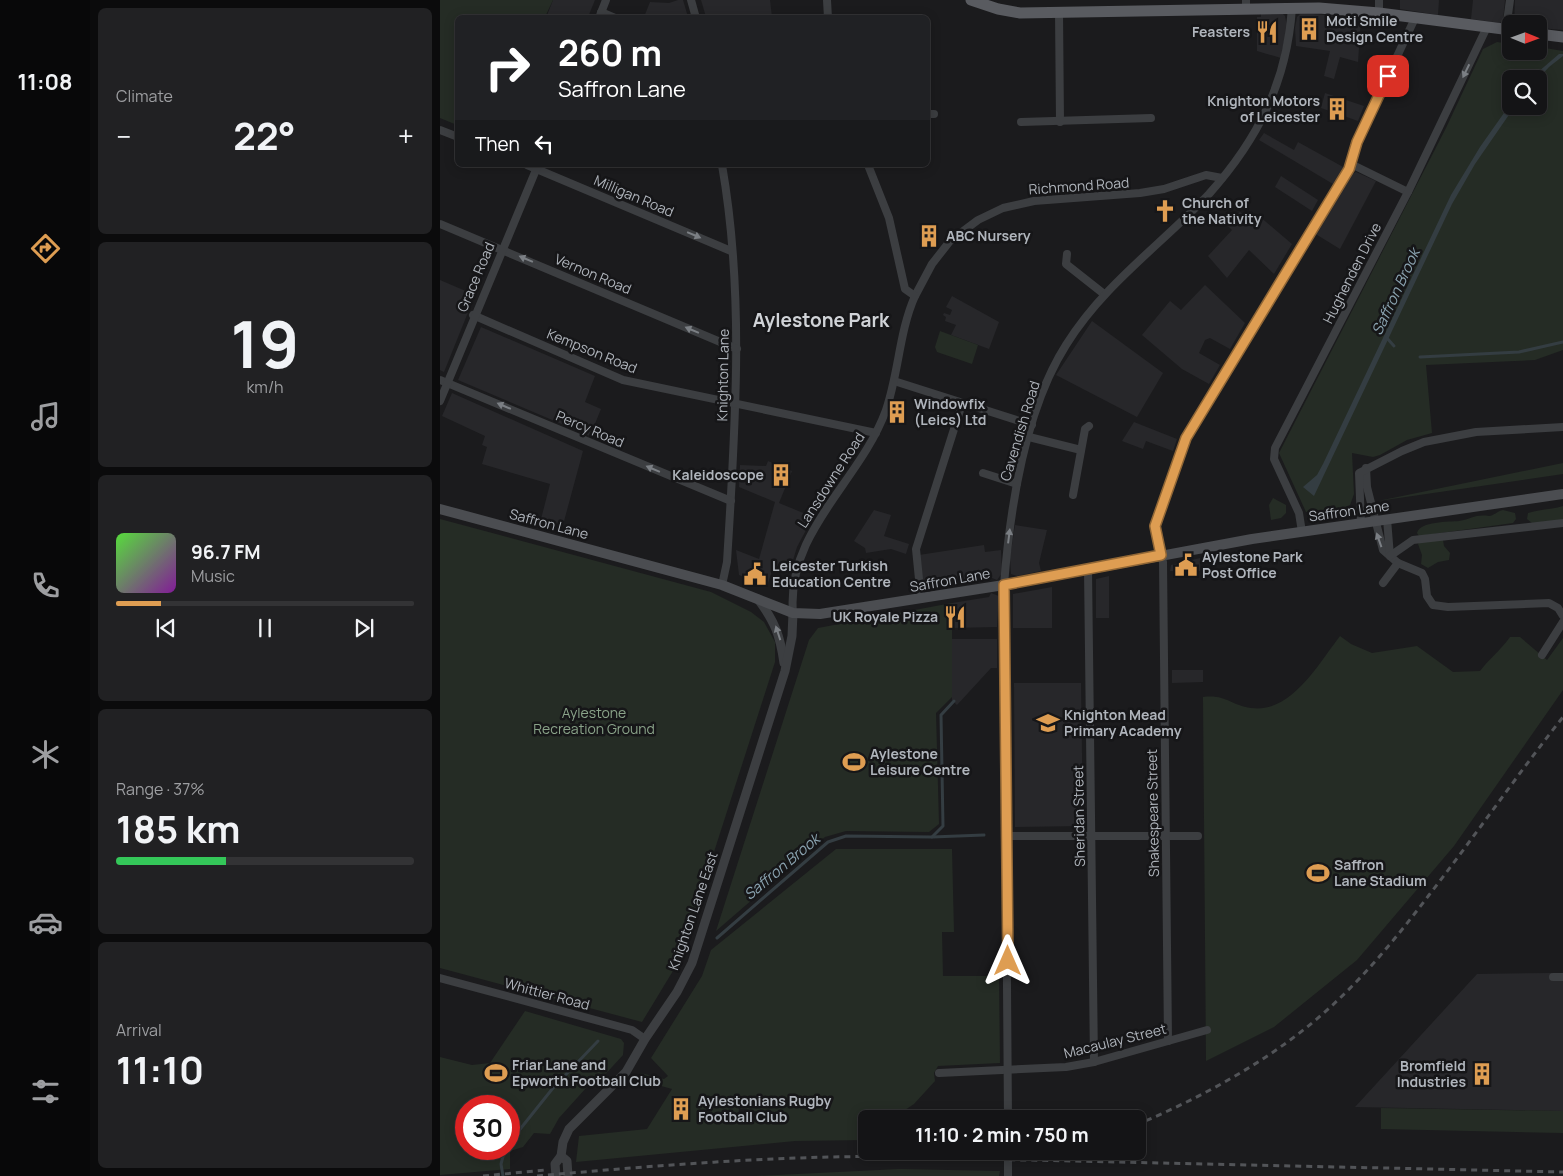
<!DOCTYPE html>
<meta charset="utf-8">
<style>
:root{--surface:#141416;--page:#212123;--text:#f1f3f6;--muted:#9d9ea1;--line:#333335;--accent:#de9d52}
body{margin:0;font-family:Manrope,sans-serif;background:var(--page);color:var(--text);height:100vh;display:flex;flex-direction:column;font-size:19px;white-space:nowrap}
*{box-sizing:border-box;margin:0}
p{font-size:16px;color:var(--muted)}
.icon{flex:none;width:28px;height:28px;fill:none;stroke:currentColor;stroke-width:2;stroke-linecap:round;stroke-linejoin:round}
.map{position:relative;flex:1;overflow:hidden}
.sheet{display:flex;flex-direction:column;gap:8px;padding:8px;background:#0b0b0c;width:350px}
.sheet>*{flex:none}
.hud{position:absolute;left:15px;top:15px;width:475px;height:152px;border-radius:8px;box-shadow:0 2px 12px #0003,0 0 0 1px var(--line);background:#202124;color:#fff;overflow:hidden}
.needle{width:32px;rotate:91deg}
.fabs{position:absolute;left:1062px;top:15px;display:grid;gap:10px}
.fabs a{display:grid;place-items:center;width:45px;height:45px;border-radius:8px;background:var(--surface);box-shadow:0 2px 12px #0003,0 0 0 1px var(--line);font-size:25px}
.speed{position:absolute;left:15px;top:1095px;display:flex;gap:10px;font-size:25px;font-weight:700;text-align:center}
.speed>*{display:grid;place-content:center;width:65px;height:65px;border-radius:50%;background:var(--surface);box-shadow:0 2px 12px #0003,0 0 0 1px var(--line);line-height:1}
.speed .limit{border:8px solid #d22;background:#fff;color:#111}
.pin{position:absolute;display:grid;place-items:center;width:42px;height:42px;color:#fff;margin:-21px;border-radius:10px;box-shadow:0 2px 8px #0006}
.me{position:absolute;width:55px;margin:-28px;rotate:0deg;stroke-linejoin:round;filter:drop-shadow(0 0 4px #0008)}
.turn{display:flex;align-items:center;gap:18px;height:105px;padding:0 20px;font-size:22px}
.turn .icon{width:65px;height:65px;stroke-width:2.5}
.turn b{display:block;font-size:35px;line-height:42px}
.then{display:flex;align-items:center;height:48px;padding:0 20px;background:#0003;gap:10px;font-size:19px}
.big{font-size:38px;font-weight:700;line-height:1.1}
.sheet .widget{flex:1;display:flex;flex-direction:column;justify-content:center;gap:8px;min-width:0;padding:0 18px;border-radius:8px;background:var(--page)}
.sheet .dial{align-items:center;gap:0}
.dial b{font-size:65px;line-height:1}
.song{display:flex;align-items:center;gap:15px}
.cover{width:60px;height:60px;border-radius:8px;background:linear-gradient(135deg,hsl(110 70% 55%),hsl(290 70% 35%))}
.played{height:5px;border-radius:2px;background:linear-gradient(90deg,var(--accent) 15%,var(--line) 15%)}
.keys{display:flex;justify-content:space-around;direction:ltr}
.heat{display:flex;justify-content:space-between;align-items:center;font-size:28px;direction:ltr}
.charge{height:8px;border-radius:4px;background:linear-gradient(90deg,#34c759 37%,var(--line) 0)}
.trip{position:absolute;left:418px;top:1110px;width:288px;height:50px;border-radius:8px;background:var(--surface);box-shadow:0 2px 12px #0003,0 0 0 1px var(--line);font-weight:700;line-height:50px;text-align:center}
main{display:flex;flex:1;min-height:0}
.tab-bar{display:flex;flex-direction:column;width:90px;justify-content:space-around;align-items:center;background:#080809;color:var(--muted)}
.tab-bar .icon{width:35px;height:35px}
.tab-bar .on{color:var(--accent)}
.tab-bar b{font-size:22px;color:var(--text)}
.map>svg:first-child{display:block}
.built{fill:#27272a}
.green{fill:#252c25;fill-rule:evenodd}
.water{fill:#343d42}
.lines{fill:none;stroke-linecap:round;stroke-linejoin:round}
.stream{stroke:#343d42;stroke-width:3}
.minor{stroke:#3c3e41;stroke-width:8}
.tertiary{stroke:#3c3e41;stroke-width:9}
.secondary{stroke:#4b4d51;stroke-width:10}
.primary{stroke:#595b60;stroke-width:11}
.rail{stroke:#525458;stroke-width:3;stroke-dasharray:6 5;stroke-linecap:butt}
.oneway{fill:#7b7f84}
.route-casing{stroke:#906635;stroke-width:12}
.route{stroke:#de9d52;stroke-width:9}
.labels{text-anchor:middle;stroke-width:5;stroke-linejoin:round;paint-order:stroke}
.poi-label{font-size:14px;font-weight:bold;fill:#afb4bb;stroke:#161618;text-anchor:start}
.street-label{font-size:14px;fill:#afb4bb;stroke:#161618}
.park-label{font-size:14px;fill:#8aa389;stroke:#161618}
.water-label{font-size:15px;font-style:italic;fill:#8ba4b1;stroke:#161618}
.district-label{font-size:19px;font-weight:bold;fill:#d0d3d7;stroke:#161618}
</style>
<main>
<nav class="tab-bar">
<b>11:08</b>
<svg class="icon on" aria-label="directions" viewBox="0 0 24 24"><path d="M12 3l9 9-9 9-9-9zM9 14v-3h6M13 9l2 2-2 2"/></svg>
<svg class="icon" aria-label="music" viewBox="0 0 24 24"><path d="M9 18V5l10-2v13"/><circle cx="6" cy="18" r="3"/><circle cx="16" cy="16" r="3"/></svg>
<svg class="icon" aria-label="phone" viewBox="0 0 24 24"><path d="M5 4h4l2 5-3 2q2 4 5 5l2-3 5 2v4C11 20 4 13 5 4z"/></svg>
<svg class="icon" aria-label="climate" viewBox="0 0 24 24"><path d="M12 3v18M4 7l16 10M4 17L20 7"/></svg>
<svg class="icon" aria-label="car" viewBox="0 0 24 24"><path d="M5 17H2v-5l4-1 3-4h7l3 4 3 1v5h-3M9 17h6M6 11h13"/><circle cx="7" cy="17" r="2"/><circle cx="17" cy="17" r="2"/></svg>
<svg class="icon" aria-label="filters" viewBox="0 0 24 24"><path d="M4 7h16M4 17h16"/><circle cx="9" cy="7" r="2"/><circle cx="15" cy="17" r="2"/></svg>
</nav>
<section class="sheet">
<div class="widget"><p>Climate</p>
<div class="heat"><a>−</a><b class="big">22°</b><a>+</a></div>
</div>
<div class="widget dial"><b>19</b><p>km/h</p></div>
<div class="widget">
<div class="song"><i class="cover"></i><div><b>96.7 FM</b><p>Music</p></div></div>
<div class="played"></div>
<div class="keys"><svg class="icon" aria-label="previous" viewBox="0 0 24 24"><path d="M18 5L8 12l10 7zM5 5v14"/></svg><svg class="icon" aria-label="pause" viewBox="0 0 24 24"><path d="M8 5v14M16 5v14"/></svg><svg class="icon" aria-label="next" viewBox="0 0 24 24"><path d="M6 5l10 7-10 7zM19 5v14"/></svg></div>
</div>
<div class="widget"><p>Range · 37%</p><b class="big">185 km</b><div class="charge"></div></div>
<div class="widget"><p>Arrival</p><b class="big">11:10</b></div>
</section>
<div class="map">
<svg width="1123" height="1176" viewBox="0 0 1123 1176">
<rect width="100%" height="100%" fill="#1b1b1d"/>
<g class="built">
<polygon points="113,0 155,0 148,17 106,18"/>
<polygon points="238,0 243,0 248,17 204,17 210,2 229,3"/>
<polygon points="261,0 330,0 332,17 266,17"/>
<polygon points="960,0 999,0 998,15 960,9"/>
<polygon points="1033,0 1065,0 1063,20 1060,23 1031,19"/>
<polygon points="1075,0 1123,0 1123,30 1099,28 1099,24 1074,24"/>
<polygon points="821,13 843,14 845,16 847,26 841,58 817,51 817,17 821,17"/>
<polygon points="861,13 921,18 918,62 900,57 894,79 884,76 890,51 856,46 855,28 857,17"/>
<polygon points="885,93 924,106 918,121 881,108"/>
<polygon points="824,133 854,150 858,142 905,168 893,184 819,140"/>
<polygon points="916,172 936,181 900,249 874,233 910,175"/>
<polygon points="841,176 878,200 872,211 835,187"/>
<polygon points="800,212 813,222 819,216 852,244 834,274 809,250 787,278 768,256 792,230 786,224"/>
<polygon points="0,280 35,295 4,372 0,370"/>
<polygon points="765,285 805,323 790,349 770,338 765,340 759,353 780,365 769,384 742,369 702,335 730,301 741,310"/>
<polygon points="512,296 559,322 549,349 511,335 516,325 505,321 506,317 503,315 504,313 510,315 512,310 506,307"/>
<polygon points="652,321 723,373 697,417 616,375"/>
<polygon points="41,327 155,376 145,402 161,409 150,436 18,380"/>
<polygon points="12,393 143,451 123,525 101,519 110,484 42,464 47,447 42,445 45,436 2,416"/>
<polygon points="452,405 466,409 462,422 449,416"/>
<polygon points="694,422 737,439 733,451 706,441 703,449 682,441"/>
<polygon points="328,461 352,471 339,503 373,517 357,547 350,570 334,565 327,586 299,575 296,550 319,559 335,502 299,487 300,465 326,466"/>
<polygon points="434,510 451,515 444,536 469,544 466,554 451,549 426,553 425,548 414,541"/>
<polygon points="575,525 607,530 599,563 601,571 577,576 571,574 570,558"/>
<polygon points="544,545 545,552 561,550 562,573 557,580 552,578 491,587 488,590 483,587 479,555"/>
<polygon points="760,558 760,571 730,571 731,565"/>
<polygon points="669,576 669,618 656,618 656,579"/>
<polygon points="612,587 612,628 573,628 573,594"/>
<polygon points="551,593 559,596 557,627 512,628 512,603 549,597"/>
<polygon points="512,639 557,639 557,668 551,668 517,705 512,700"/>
<polygon points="732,670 763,670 763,682 732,683"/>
<polygon points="574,683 641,683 643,826 575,827"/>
<polygon points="1112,973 1113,981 1123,981 1123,1111 915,1107 1037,974"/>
</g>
<g class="green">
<polygon points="0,0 113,0 105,17 18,18 17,125 0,118"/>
<path d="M1057,42L1071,44V51H1099V47L1123,51V350L1095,360L986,365L992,433L967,440L940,455L933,457L912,453L914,494L910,505L902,508L866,512L839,453L1006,128L1043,49ZM1071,79H1099V106H1071Z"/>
<polygon points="500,331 538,345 532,364 497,352 495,347"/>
<polygon points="1123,463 1123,474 938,501"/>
<polygon points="833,498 846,505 846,513 841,518 831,520 829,505"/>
<path d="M1123,506V520L1092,523L1087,519L1088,513C1100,509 1111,510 1123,506Z"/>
<path d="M1063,510L1075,513L1076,519L1073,523L979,536L977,533C980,521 1009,522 1019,521C1032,519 1035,514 1049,516C1053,516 1058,511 1063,510Z"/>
<polygon points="0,519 271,592 311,612 324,622 335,642 335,662 239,961 202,1022 0,968"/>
<polygon points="1003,540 1004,546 1010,553 1009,560 998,562 988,568 981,564 982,555 978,544 980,541"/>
<polygon points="512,603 512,697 496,713 499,824 489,832 406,831 385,837 276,931 369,640 378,628"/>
<path d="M900,636L911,644L932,653L977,646L1013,672L1040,671C1049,659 1060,651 1070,637H1080L1107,660L1123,638V690L1014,846L917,960L834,1027L766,1061L763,697C786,694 790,705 811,708C851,714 879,663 900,636Z"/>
<path d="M396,849H512L514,932H502L503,976H559L560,1063L498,1066L494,1073L495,1081L474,1104L462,1112L543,1119H426V1140L355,1141L136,1162L139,1136L207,1129L232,1089L196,1079L201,1073L224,1079L228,1076L211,1058L262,976L271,950ZM299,1108L343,1117L298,1124Z"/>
<path d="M85,1011L181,1039L184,1043L183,1055L161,1079L156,1077L119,1118L110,1134L94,1133L83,1147L70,1151V1169L0,1175V1057L32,1065L50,1063ZM26,1106H69V1149H26Z"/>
<polygon points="941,1108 1123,1111 1123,1133 941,1129"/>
<polygon points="459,1169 560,1171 559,1176 315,1176"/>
</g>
<g class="water">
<polygon points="1119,54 1123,54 1123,56 1109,67 1098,79 1090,79"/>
<polygon points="1071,103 1071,106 1075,106 1035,164 1012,204 874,496 863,487 877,475 883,464 1011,195 1040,147"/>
</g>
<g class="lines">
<g class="stream">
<polyline points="946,337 954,346"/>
<polyline points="980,357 1079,352 1123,342"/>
<polyline points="492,837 544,835"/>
<polyline points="277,938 388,842 406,836 492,837 503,826 501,715 514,701"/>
<polyline points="69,1143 113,1088 158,1041"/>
<polyline points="63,1176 61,1164 65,1149"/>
</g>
<g class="minor">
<polyline points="251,0 256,18"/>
<polyline points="387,0 388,18"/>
<polyline points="806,0 806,8"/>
<polyline points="939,0 939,13"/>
<polyline points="161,12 175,18"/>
<polyline points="619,12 620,122"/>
<polyline points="159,18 166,0"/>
<polyline points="1066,29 1070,0"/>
<polyline points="488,114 494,114"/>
<polyline points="581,122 711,118"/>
<polyline points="0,130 18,137"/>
<polyline points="911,164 968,192"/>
<polyline points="87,165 291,251"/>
<path d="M282,165C305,296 295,430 287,562L282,585"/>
<polyline points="0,224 297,349"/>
<polyline points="627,254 626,264 664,294"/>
<polyline points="475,296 492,264 510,241 538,220 563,208 594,201 700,193 724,189 766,175 782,178"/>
<polyline points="33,315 183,380 436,433"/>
<polyline points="0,380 291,501"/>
<polyline points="454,381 592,425"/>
<polyline points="0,401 98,165"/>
<polyline points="589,437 641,450"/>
<polyline points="926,468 927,487 943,550 958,563 982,573 985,579 987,596 993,605 1008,607 1109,603 1118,608 1123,616"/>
<polyline points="543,473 577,484"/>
<polyline points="633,495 645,429 649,426"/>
<polyline points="947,519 950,556"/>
<polyline points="921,523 919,473 962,451 984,442 1036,432 1123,427"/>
<polyline points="862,532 859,513 834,459 835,448 968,192 1047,27"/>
<polyline points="950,556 973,540 1123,523"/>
<polyline points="648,569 654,1062"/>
<polyline points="943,583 958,563"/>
<polyline points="481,599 476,549 522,404"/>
<path d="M353,613C346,531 420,482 446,410C459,372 459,332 475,296L465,289L449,218L428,165"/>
<polyline points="1102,655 1123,622"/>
<polyline points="567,836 758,836"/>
<polyline points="1113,977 1123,977"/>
<polyline points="0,978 192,1030 205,1039"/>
<polyline points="728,1041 723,562 715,532 717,519 746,438 909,169 917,142 975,18"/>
<polyline points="499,1073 626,1067 654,1062 767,1030"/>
<path d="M568,1119L564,585C570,508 584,411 626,345C664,284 721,245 769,194C818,139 847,82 852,8"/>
<polyline points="568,1176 568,1151"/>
</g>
<g class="tertiary">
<path d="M318,599C335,622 340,635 344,663"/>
<polyline points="121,1156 127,1161 128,1176"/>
<polyline points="116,1176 115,1164 121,1156 123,1142 129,1129 186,1072 205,1039 237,992 252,963 345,671 352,636 353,613"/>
</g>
<polyline class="secondary" points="0,509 282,585 353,613 380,614 564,585 812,539 1123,494"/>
<g class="primary">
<polyline points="531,0 558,9 580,13 879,8 939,13 1071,30"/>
<polyline points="1099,34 1123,37"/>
</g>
<g class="rail">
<path d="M696,1125C758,1099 821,1065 872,1023C917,986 954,941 989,895C1035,836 1077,775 1123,717"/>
<polyline points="43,1176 105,1170"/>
<path d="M97,1176C244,1163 394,1151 541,1159L1123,1172"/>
</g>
</g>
<defs><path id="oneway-solid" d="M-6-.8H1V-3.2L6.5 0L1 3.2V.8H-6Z" transform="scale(1.25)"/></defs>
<g class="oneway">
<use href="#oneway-solid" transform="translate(1026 71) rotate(116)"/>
<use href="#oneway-solid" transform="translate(254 235) rotate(23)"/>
<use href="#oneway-solid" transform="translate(86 259) rotate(-157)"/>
<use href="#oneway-solid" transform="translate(252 330) rotate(-157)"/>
<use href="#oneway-solid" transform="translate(64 406) rotate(-157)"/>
<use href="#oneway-solid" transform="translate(213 469) rotate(-157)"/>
<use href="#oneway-solid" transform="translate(569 536) rotate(-83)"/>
<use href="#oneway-solid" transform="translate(939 540) rotate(-109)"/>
<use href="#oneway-solid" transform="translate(338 633) rotate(-108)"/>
</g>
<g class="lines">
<defs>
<polyline id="route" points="568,961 564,585 721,555 715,526 746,438 909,169 917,142 948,76"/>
</defs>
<use href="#route" class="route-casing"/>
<use href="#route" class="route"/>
</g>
<defs>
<symbol id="building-bare" viewBox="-9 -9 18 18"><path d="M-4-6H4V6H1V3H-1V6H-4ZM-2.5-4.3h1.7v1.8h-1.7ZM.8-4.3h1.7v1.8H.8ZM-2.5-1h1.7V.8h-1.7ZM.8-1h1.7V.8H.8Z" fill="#de9d52" stroke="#161618" stroke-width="2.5" paint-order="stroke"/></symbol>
<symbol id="restaurant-bare" viewBox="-9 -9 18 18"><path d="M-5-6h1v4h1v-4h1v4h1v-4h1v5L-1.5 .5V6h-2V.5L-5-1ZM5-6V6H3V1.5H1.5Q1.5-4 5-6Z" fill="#de9d52" stroke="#161618" stroke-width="2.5" paint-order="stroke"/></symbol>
<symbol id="church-bare" viewBox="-9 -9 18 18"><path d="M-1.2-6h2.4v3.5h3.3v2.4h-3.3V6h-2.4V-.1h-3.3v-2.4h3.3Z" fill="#de9d52" stroke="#161618" stroke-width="2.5" paint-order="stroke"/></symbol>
<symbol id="civic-bare" viewBox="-9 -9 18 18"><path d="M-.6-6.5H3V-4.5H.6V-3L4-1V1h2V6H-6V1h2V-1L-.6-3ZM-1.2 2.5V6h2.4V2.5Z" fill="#de9d52" stroke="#161618" stroke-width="2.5" paint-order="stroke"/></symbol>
<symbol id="school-bare" viewBox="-9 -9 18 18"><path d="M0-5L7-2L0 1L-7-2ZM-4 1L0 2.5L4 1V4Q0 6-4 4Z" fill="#de9d52" stroke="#161618" stroke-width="2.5" paint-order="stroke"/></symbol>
<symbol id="stadium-bare" viewBox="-9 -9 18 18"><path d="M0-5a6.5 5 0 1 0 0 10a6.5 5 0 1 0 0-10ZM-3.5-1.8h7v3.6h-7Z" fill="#de9d52" stroke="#161618" stroke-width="2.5" paint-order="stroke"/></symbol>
</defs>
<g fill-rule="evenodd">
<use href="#building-bare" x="853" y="13" width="32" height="32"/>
<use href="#restaurant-bare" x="811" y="16" width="32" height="32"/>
<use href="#building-bare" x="881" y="93" width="32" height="32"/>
<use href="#church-bare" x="709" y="195" width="32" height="32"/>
<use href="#building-bare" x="473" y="220" width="32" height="32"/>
<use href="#building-bare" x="441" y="396" width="32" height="32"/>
<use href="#building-bare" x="325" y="459" width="32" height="32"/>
<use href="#civic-bare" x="730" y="549" width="32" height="32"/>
<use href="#civic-bare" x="299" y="558" width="32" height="32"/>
<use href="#restaurant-bare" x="499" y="601" width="32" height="32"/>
<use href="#school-bare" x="592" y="707" width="32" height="32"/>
<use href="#stadium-bare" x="398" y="746" width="32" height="32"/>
<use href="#stadium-bare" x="862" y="857" width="32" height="32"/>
<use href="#stadium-bare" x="40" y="1057" width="32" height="32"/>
<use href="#building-bare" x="1026" y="1058" width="32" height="32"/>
<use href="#building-bare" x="225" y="1093" width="32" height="32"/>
</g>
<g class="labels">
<g class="poi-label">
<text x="886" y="26">Moti Smile<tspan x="886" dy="16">Design Centre</tspan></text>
<text x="810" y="37" text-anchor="end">Feasters</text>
<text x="880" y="106" text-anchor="end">Knighton Motors<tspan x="880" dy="16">of Leicester</tspan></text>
<text x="742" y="208">Church of<tspan x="742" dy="16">the Nativity</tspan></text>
<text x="506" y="241">ABC Nursery</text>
<text x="474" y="409">Windowfix<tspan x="474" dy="16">(Leics) Ltd</tspan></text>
<text x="324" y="480" text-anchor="end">Kaleidoscope</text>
<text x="762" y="562">Aylestone Park<tspan x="762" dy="16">Post Office</tspan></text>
<text x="332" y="571">Leicester Turkish<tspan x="332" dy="16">Education Centre</tspan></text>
<text x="498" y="622" text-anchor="end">UK Royale Pizza</text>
<text x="624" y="720">Knighton Mead<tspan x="624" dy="16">Primary Academy</tspan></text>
<text x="430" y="759">Aylestone<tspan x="430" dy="16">Leisure Centre</tspan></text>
<text x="894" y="870">Saffron<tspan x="894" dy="16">Lane Stadium</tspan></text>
<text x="72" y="1070">Friar Lane and<tspan x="72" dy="16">Epworth Football Club</tspan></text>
<text x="1026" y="1071" text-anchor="end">Bromfield<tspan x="1026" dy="16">Industries</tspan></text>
<text x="258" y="1106">Aylestonians Rugby<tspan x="258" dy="16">Football Club</tspan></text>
</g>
<g class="street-label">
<text transform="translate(639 186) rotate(-4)" y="5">Richmond Road</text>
<text transform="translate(194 196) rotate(23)" y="5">Milligan Road</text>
<text transform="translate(912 273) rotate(-63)" y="5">Hughenden Drive</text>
<text transform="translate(153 274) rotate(23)" y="5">Vernon Road</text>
<text transform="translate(36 277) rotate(-67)" y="5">Grace Road</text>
<text transform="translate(152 351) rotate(22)" y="5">Kempson Road</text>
<text transform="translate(283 375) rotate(-89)" y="5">Knighton Lane</text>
<text transform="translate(150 429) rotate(23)" y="5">Percy Road</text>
<text transform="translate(580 431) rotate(-73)" y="5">Cavendish Road</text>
<text transform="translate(391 480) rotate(-57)" y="5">Lansdowne Road</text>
<text transform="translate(909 511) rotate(-8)" y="5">Saffron Lane</text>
<text transform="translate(109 524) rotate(15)" y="5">Saffron Lane</text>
<text transform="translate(510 580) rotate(-10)" y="5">Saffron Lane</text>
<text transform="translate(713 813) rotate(-91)" y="5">Shakespeare Street</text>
<text transform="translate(639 816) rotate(-91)" y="5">Sheridan Street</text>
<text transform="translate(253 911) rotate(-71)" y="5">Knighton Lane East</text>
<text transform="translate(107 994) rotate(15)" y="5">Whittier Road</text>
<text transform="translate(675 1041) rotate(-14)" y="5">Macaulay Street</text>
</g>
<g class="park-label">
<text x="154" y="718">Aylestone<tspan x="154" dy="16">Recreation Ground</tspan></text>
</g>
<g class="water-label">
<text transform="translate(956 292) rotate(-65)" y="5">Saffron Brook</text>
<text transform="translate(342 867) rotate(-40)" y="5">Saffron Brook</text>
</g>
<g class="district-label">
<text x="381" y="327">Aylestone Park</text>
</g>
</g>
</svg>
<div class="fabs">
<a><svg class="needle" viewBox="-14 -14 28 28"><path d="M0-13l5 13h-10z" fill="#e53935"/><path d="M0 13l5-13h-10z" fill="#9d9ea1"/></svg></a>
<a><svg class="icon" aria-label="search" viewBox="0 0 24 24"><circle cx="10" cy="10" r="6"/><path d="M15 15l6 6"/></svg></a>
</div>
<div class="speed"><div class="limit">30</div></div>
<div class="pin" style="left:948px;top:76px;background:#d93025"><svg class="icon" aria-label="arrive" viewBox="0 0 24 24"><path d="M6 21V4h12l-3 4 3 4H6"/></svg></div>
<svg class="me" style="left:568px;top:961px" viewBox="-20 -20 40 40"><path d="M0-17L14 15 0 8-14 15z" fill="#de9d52" stroke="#fff" stroke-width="4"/></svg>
<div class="trip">11:10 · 2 min · 750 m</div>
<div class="hud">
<div class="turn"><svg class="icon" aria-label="right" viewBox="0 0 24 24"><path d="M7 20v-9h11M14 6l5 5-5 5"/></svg><div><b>260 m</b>Saffron Lane</div></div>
<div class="then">Then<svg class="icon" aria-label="left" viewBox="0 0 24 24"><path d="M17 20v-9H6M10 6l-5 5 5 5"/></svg></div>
</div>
</div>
</main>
